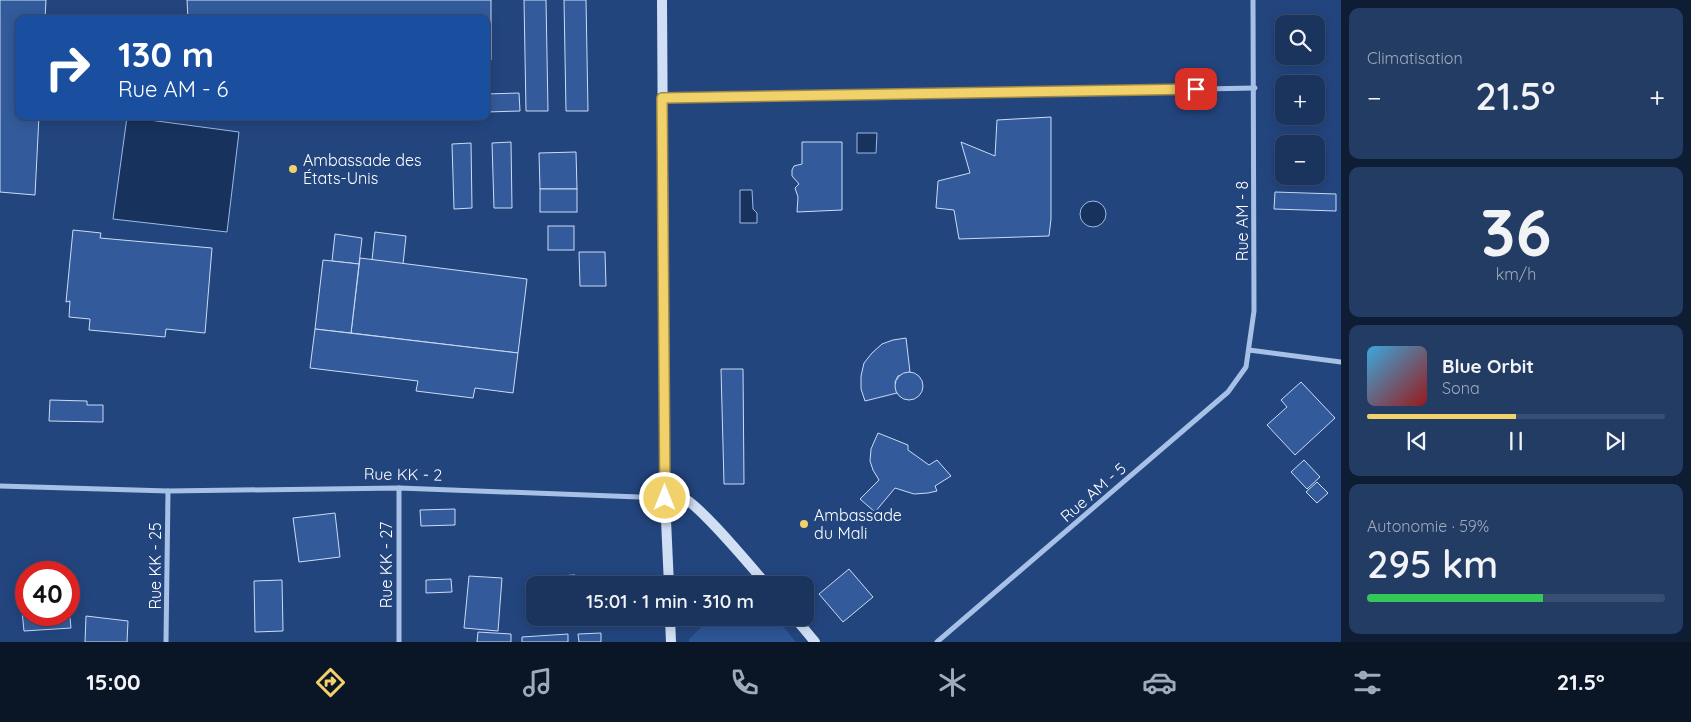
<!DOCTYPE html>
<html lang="fr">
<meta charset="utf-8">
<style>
:root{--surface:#1a345e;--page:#233c64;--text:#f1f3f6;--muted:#9faabc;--line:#384f73;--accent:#f1d26a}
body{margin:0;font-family:Quicksand,sans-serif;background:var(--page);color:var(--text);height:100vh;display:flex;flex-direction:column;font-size:19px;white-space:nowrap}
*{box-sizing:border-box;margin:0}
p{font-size:16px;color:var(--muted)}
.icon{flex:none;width:28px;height:28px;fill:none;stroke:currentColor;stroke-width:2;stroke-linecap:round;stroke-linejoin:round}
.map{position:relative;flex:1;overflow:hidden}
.sheet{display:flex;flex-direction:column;gap:8px;padding:8px;background:#0e1d34;width:350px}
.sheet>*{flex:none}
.banner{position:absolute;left:15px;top:15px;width:475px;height:105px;border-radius:10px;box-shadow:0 2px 12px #0003,0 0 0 1px var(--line);background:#1a4fa0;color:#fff;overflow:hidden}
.fabs{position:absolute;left:1275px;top:15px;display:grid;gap:10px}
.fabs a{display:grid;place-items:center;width:50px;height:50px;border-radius:10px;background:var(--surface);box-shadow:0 2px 12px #0003,0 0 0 1px var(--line);font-size:25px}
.speed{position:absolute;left:15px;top:561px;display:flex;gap:10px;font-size:25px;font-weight:700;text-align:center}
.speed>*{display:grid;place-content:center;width:65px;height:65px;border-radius:50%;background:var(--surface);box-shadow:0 2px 12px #0003,0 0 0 1px var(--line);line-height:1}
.speed .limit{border:8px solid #d22;background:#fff;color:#111}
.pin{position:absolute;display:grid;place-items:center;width:42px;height:42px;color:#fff;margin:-21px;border-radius:10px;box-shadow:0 2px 8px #0006}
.me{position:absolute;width:55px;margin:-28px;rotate:0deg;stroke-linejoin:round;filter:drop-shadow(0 0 4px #0008)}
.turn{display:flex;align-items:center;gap:18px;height:105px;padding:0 20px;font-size:22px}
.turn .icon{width:65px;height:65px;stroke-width:2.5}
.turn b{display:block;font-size:35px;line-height:42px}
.big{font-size:38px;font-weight:600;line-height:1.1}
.sheet .widget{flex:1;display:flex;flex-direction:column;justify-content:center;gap:8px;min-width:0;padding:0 18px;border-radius:10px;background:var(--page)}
.sheet .dial{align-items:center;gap:0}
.dial b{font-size:65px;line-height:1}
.song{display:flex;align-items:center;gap:15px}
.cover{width:60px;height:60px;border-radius:8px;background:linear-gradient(135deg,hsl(200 70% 55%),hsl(0 70% 35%))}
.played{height:5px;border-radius:2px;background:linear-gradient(90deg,var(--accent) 50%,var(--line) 50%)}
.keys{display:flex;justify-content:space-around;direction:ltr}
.heat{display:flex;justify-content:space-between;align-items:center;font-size:28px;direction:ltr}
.charge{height:8px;border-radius:4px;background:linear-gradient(90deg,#34c759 59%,var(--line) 0)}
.trip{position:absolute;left:526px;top:576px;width:288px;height:50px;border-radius:10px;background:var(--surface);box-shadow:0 2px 12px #0003,0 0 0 1px var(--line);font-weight:600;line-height:50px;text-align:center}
.dock{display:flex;height:80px;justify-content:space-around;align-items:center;background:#0a1526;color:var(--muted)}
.dock .icon{width:35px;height:35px}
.dock .current{color:var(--accent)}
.dock b{font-size:22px;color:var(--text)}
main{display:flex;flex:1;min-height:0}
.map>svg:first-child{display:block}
.green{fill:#2d5695}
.water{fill:#18325e;stroke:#9bbae7}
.building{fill:#335b9b;stroke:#cbdbf5}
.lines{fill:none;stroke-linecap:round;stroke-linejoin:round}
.street{stroke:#a7c0e6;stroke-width:5}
.secondary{stroke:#d1dff5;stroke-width:10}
.route-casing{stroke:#9d8845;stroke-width:12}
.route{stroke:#f1d26a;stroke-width:9}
.poi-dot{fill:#f1d26a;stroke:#23457e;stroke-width:2}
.labels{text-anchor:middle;stroke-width:5;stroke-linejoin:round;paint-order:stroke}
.poi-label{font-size:16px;fill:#fff;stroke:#23457e;text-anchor:start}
.street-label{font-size:16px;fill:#fff;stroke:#23457e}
</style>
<main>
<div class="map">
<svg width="1341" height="642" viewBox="0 0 1341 642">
<rect width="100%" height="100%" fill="#23457e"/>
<polygon class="green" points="711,618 776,618 796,642 689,642 689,639"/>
<g class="water">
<polygon points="127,117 239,132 227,232 113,219"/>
<polygon points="857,133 877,133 876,153 857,153"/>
<polygon points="740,190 752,190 753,209 757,213 757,223 740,223"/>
<circle cx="1093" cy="214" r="13"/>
</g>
<g class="building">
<polygon points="0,0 46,0 45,19 19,19 19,116 39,116 35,195 0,192"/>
<polygon points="187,0 491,0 491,60 486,60 486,19 188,19"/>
<polygon points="524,0 546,0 548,111 526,111"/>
<polygon points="564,0 586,0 588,111 566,111"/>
<polygon points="519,93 520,111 486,112 486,94"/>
<polygon points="1051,117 1051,219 1049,236 959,239 954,210 936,208 938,181 970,173 961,142 995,156 997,120"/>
<polygon points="511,142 512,208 494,208 492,143"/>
<polygon points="802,142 842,142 842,210 797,212 798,197 795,188 799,184 792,176 792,170 794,166 802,164"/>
<polygon points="471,143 472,208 454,209 452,144"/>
<polygon points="576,152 577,189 540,189 539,153"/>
<rect x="540" y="189" width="37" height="23"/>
<polygon points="1275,192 1336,194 1336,211 1274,209"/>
<rect x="548" y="226" width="26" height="24"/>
<polygon points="73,230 101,233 100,238 212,248 205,333 166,329 165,337 89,330 90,319 69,317 70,301 66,302"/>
<polygon points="375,232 406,236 403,264 372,260"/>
<polygon points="335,234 362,238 359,264 332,261"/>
<polygon points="579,252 605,252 606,286 580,286"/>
<polygon points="360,258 527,279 518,353 351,333"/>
<polygon points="323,260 359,264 351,333 315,329"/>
<polygon points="315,329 518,353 513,393 475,388 473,398 416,391 418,381 310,368"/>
<polygon points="906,338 910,372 898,376 895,382 897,393 865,401 861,389 861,376 864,363 872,353 882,344 893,340"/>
<polygon points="721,369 743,369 744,484 724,484"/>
<circle cx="909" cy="386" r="14"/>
<polygon points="1301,382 1335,418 1295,455 1267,425 1287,407 1281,400"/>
<polygon points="50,400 87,401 87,405 103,405 103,422 49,421"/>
<polygon points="878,433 908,445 908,450 929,465 937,460 951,476 935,486 937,491 928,493 914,494 895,488 875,512 860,499 879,480 873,470 870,461 871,449"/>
<polygon points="1304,460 1320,477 1307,489 1291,472"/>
<polygon points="1317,482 1328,493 1317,503 1306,492"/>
<polygon points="455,509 455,525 421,526 420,510"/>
<polygon points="335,513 340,557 299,562 293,518"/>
<polygon points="849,569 873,597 843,622 819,594"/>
<polygon points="575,575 573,585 557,585 559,576"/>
<polygon points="469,576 502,578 498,631 464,628"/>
<polygon points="451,579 452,592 426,593 426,580"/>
<polygon points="282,580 283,631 255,632 254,581"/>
<polygon points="69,607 71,628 24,631 22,611 26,610 26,615 69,615"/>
<polygon points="86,616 128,621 127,642 85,642"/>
<polygon points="478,632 511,634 511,642 477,642"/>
<polygon points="601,633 601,642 579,642 578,634"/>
<polygon points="568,634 568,642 522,642 522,637"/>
</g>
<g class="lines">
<g class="street">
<polyline points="663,99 1255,88"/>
<polyline points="1249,350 1341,362"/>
<polyline points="0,486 168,491 399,488 665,498"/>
<polyline points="399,488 399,642"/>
<polyline points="166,642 168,491"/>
<polyline points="937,642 1228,392 1246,367 1254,311 1253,0"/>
</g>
<g class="secondary">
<polyline points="662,0 665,498 669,585"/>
<path d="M665,498C669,496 675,494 680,496C699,503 751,567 767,585"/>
<polyline points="670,618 671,642"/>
<polyline points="795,618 815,642"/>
</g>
</g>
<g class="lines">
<defs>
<polyline id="route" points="665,498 662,98 1196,89"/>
</defs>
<use href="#route" class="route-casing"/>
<use href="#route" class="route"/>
</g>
<g class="poi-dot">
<circle cx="293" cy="169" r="5"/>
<circle cx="804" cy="524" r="5"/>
</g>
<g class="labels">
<g class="poi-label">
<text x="303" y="166">Ambassade des<tspan x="303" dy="18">États-Unis</tspan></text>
<text x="814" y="521">Ambassade<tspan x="814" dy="18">du Mali</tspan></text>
</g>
<g class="street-label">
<text transform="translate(1242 221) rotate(-90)" y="6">Rue AM - 8</text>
<text transform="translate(403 474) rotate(1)" y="6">Rue KK - 2</text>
<text transform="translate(1093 492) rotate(-41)" y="6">Rue AM - 5</text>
<text transform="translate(386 565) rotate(-90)" y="6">Rue KK - 27</text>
<text transform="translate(155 566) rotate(-90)" y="6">Rue KK - 25</text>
</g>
</g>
</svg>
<div class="fabs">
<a><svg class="icon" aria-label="search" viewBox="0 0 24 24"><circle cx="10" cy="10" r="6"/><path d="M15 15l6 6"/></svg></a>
<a>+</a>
<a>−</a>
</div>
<div class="speed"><div class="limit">40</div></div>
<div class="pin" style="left:1196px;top:89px;background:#d93025"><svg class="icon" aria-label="arrive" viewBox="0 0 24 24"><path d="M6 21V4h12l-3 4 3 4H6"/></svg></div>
<svg class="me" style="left:665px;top:498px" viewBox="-20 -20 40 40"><circle r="17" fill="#f1d26a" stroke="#fff" stroke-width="3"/><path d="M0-11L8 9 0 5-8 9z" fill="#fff"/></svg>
<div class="trip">15:01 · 1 min · 310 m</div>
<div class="banner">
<div class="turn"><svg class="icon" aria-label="right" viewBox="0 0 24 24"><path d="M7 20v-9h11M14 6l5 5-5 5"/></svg><div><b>130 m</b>Rue AM - 6</div></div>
</div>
</div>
<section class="sheet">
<div class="widget"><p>Climatisation</p>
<div class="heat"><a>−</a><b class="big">21.5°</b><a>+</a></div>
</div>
<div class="widget dial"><b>36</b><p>km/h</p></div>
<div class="widget">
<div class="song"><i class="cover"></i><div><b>Blue Orbit</b><p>Sona</p></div></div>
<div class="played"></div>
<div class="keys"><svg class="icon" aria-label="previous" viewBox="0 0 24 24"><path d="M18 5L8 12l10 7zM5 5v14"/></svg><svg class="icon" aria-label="pause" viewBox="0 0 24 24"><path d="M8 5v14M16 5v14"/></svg><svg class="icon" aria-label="next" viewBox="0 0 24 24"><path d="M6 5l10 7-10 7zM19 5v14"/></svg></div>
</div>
<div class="widget"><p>Autonomie · 59%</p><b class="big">295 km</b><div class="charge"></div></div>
</section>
</main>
<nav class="dock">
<b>15:00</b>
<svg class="icon current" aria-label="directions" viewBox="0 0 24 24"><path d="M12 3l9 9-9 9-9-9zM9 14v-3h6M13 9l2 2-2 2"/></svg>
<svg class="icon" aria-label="music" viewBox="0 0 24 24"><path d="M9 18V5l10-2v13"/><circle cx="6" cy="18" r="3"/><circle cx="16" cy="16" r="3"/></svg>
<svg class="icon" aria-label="phone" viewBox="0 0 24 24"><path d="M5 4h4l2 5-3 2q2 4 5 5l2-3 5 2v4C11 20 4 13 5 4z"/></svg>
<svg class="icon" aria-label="climate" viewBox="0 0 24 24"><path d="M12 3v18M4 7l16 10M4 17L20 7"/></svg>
<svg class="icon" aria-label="car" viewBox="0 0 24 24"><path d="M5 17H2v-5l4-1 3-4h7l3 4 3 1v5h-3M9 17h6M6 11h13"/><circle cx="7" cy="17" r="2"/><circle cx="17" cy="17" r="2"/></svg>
<svg class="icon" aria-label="filters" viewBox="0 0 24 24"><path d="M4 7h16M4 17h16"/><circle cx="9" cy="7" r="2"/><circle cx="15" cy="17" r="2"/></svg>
<b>21.5°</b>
</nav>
